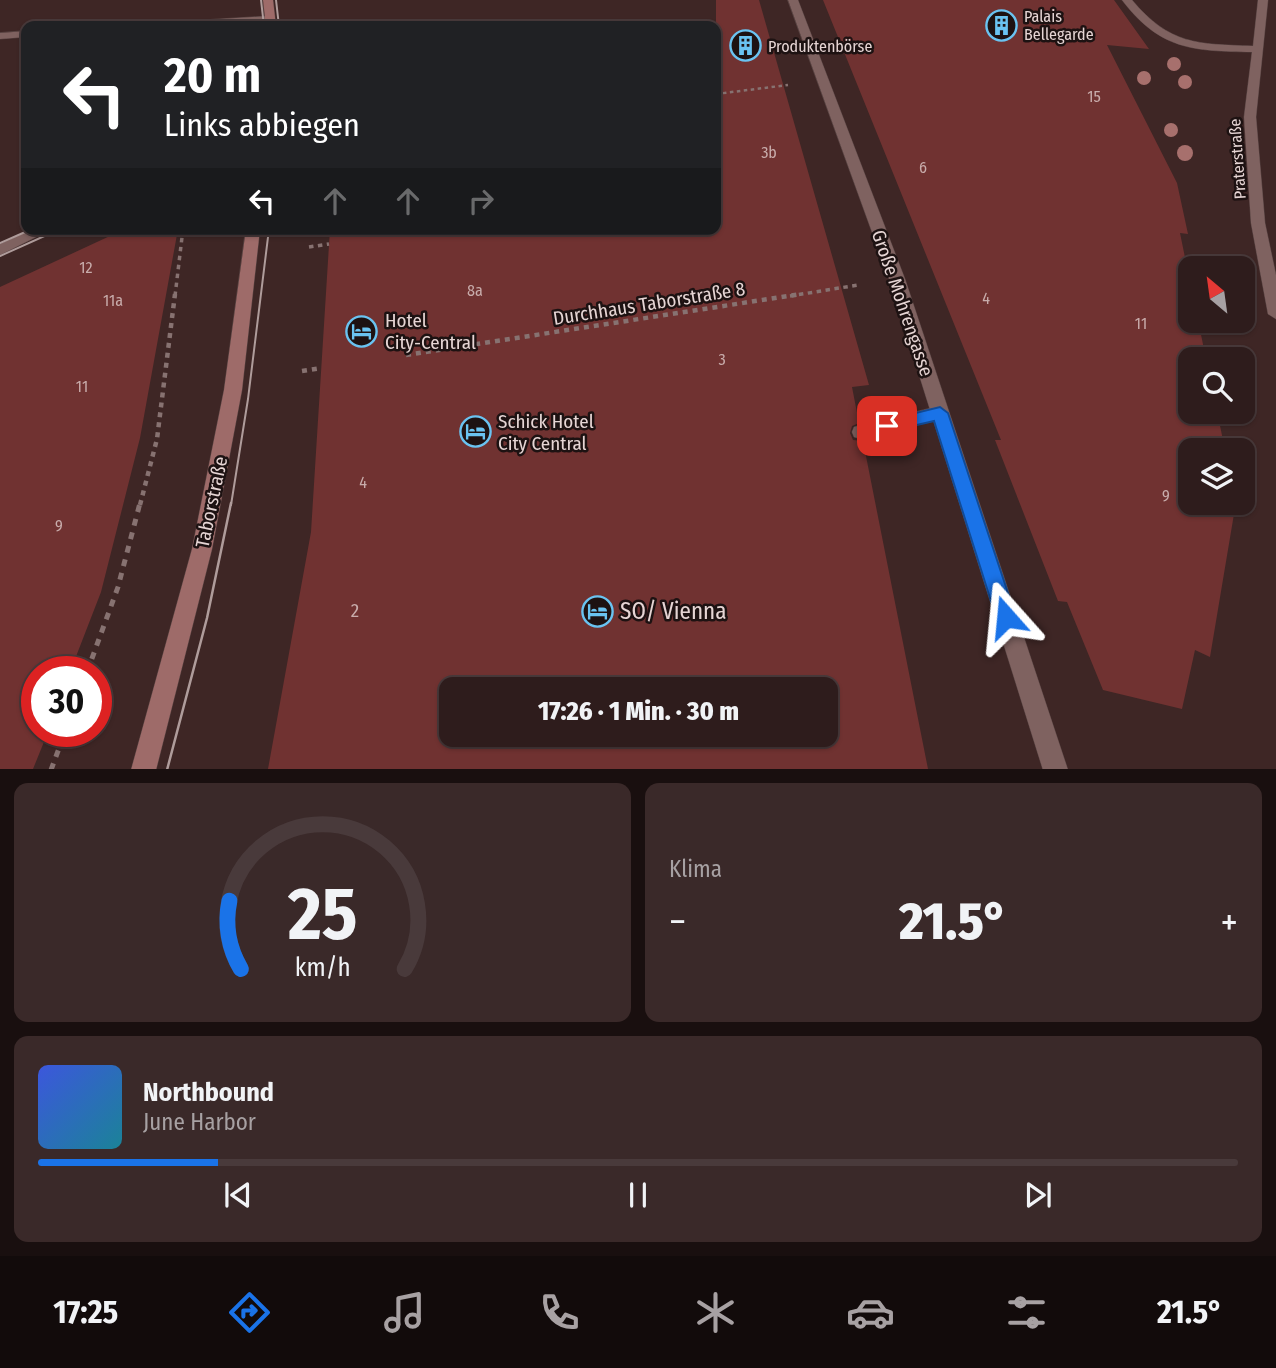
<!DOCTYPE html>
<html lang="de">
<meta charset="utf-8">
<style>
:root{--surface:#2e1c1c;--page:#3a2929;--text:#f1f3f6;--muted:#a7a1a3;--line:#493a3b;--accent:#1a73e8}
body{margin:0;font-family:"Fira Sans Condensed",sans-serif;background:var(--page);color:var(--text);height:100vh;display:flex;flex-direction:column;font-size:26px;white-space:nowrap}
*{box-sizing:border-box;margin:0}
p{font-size:23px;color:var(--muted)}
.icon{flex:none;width:38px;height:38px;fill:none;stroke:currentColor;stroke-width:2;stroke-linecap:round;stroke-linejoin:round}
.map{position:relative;height:769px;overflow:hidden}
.side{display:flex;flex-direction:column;gap:14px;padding:14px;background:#190f0f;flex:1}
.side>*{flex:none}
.hud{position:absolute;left:21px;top:21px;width:700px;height:214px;border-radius:14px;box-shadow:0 2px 5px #0004,0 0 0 2px var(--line);background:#202124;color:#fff;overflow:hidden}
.needle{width:46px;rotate:331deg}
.controls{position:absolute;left:1178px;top:256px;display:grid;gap:14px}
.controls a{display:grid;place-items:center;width:77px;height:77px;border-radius:14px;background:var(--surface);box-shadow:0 2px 5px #0004,0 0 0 2px var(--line);font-size:35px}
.speed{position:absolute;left:21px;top:656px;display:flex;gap:14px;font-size:35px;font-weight:700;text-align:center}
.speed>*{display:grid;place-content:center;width:91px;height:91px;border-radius:50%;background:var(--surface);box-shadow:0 2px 5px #0004,0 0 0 2px var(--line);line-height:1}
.speed .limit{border:10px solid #d22;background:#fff;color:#111}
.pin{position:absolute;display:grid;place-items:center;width:60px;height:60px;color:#fff;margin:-30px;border-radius:14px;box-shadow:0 4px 10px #0006}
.me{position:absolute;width:77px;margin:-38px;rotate:342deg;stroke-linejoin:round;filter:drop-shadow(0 0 5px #0008)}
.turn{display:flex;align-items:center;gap:24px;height:147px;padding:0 28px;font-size:32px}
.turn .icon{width:91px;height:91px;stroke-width:2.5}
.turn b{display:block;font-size:49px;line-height:60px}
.lanes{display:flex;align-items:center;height:66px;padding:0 28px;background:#0003;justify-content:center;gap:35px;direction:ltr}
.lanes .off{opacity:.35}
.big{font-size:52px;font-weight:800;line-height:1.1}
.side .widget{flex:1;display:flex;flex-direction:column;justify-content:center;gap:10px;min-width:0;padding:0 24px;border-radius:14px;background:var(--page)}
.side .dial{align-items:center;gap:0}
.dial svg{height:182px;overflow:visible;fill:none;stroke:var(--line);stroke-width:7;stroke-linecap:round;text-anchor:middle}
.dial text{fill:var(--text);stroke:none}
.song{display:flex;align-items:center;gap:21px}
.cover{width:84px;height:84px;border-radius:10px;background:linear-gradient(135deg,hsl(230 70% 55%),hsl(190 70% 35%))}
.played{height:7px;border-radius:4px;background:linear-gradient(90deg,var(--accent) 15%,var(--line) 15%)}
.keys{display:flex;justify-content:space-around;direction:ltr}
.heat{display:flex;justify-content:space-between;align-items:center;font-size:38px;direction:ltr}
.side .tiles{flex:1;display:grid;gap:14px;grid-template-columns:1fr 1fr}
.widget:last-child{grid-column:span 2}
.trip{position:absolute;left:439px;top:677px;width:399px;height:70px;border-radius:14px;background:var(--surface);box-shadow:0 2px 5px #0004,0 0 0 2px var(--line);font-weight:800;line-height:70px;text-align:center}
.tabs{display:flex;height:112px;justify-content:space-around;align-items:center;background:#120b0b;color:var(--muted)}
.tabs .icon{width:49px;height:49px}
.tabs .on{color:var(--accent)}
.tabs b{font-size:32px;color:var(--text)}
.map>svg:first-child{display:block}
.building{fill:#703231;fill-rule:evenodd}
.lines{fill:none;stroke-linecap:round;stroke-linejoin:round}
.service-casing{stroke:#564241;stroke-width:1}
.minor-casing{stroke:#564241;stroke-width:1}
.tertiary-casing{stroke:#564241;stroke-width:1}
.secondary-casing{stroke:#564241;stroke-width:1}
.path-far3{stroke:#877271;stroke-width:2.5;stroke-dasharray:3.5 3.5;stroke-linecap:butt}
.path-far2{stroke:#877271;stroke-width:3.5;stroke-dasharray:4.5 4.5;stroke-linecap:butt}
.path-far1{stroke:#877271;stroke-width:4.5;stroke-dasharray:5 5;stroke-linecap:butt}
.path{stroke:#877271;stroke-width:5;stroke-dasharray:7 7;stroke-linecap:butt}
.service{fill:#7f6260;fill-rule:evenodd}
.minor{fill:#7f6260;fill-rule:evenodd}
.tertiary{fill:#7f6260;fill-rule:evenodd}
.secondary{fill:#9e6b69;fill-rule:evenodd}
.tram-far1{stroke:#af9c9b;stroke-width:2}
.tram{stroke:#af9c9b;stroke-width:2.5}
.tree{fill:#a7706d}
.route{fill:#1a73e8;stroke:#114b97;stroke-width:2}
.labels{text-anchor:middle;stroke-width:5;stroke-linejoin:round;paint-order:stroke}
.far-poi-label{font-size:16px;fill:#e6d5d4;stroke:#1d1212;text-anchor:start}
.number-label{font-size:16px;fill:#c8acab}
.far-street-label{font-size:16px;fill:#e6d5d4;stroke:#1d1212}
.street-label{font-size:19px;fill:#e6d5d4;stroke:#1d1212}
.poi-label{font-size:19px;fill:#e6d5d4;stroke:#1d1212;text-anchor:start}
.near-number-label{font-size:19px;fill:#c8acab}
.near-poi-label{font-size:23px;fill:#e6d5d4;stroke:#1d1212;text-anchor:start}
</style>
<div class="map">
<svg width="1276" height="770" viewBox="0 0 1276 770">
<rect width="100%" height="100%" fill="#3e2625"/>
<g class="building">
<path d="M716,0H759L869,385L852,387L859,423L852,426L850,433L853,440L863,441L928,769H268L311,532L330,229H716ZM452,690H826V735H452Z"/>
<polygon points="823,0 1114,0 1149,49 1107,45 1177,183 1188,234 1180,233 1190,282 1190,320 1198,320 1206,359 1190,359 1190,411 1217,411 1225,450 1190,450 1190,502 1236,502 1210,657 1195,650 1182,709 1103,690 1067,602 1058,601 995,440 1001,440"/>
<polygon points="125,229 178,229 140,438 101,592 70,672 37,672 37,732 48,732 33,769 0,769 0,287"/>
</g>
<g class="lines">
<defs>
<polygon id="service" points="940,406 946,408 949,413 946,418 861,439 854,437 852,432 854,427 861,425"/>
<g id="minor">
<polygon points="788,0 798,0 905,279 1068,770 1043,770 889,279"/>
<path d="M1122,0H1132C1170,45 1197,44 1253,46L1258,0H1268L1256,117L1265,223L1276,275V319L1268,314L1251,223L1244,117L1252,52C1193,51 1160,50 1122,0Z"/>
<polygon points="270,16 274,17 274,21 201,26 150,26 155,23"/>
<polygon points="26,31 26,37 0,39 0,33"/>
</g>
<polygon id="tertiary" points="33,229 52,229 0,255 0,244"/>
<g id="secondary">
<polygon points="263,0 273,0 276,26 266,26"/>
<polygon points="246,229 260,229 242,390 212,549 156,770 131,770 192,549 224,390"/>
</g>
</defs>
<use href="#service" class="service-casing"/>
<use href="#minor" class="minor-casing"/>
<use href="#tertiary" class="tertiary-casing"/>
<use href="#secondary" class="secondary-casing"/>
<polyline class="path-far3" points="716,94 788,85"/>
<g class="path-far2">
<polyline points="410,235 436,231"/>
<polyline points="309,247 329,244"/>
<polyline points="175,296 183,229"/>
<polyline points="790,296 858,285"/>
</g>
<g class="path-far1">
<polyline points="406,355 801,294"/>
<polyline points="302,371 321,368"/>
<polyline points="140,505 157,439 175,294"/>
</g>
<g class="path">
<polyline points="87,672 118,587 140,503"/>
<polyline points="51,770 65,732"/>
</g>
<use href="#service" class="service"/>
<use href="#minor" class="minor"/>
<use href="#tertiary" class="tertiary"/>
<use href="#secondary" class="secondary"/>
<g class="tram-far1">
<polyline points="261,0 264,26"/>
<polyline points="276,0 279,26"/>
<polyline points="0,243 32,229"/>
<polyline points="0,256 60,229"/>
<polyline points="231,505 248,399 269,229"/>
</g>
<polyline class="tram" points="167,770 207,618 231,503"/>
</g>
<g class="tree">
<circle cx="1174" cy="64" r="7"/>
<circle cx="1144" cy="78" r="7"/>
<circle cx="1185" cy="82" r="7"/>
<circle cx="1171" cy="130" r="7"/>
<circle cx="1185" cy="153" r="8"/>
</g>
<polygon class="route" points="940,407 948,413 1016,617 1013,623 1006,626 999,623 996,617 934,421 887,432 882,430 879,426 882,421 887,420"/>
<defs>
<symbol id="building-ring" viewBox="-11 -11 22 22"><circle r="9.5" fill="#1d1212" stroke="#6ac3f1" stroke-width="1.5"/><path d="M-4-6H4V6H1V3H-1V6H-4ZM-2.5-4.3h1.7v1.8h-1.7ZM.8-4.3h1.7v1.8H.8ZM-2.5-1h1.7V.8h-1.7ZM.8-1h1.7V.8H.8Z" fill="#6ac3f1"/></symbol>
<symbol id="hotel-ring" viewBox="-11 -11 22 22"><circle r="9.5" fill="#1d1212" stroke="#6ac3f1" stroke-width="1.5"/><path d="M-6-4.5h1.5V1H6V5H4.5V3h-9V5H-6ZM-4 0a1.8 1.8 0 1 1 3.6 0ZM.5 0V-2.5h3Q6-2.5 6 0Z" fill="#6ac3f1"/></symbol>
</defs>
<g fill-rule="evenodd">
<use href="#building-ring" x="984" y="8" width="35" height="35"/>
<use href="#building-ring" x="728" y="28" width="35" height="35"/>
<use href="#hotel-ring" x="344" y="314" width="35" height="35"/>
<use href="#hotel-ring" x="458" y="414" width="35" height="35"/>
<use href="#hotel-ring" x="580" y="594" width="35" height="35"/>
</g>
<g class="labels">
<g class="far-poi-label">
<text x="1024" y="22">Palais<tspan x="1024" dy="18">Bellegarde</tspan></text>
<text x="768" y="52">Produktenbörse</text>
</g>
<g class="number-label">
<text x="1094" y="102">15</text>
<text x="769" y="158">3b</text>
<text x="923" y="173">6</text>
<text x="86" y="273">12</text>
<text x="475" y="296">8a</text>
<text x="986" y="304">4</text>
<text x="113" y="306">11a</text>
<text x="1141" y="329">11</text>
<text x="722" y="365">3</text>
<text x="82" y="392">11</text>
<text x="363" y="488">4</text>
<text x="1166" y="501">9</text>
<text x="59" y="531">9</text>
</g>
<g class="far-street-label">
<text transform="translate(1237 159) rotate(-94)" y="6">Praterstraße</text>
</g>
<g class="street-label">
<text transform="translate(649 303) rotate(-9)" y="7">Durchhaus Taborstraße 8</text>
<text transform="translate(903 303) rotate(71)" y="7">Große Mohrengasse</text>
<text transform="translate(211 502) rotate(-78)" y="7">Taborstraße</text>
</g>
<g class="poi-label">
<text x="385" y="327">Hotel<tspan x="385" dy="22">City-Central</tspan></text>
<text x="498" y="428">Schick Hotel<tspan x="498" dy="22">City Central</tspan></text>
</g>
<g class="near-number-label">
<text x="355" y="617">2</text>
</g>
<g class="near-poi-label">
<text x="620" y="619">SO/ Vienna</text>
</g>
</g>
</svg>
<div class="controls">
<a><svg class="needle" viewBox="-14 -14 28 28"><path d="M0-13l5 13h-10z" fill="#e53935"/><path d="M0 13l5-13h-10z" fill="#a7a1a3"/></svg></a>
<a><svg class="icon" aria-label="search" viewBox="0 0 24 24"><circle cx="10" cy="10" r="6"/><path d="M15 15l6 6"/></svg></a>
<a><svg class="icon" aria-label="layers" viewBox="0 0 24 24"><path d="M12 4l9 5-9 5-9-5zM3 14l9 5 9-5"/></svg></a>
</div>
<div class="speed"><div class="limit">30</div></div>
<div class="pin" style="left:887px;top:426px;background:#d93025"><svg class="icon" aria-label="arrive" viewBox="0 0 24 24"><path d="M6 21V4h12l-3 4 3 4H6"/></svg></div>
<svg class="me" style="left:1006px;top:617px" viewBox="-20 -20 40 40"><path d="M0-17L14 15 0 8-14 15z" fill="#1a73e8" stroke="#fff" stroke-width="4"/></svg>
<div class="trip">17:26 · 1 Min. · 30 m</div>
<div class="hud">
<div class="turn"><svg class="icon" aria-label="left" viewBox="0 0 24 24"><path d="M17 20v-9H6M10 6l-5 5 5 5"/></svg><div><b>20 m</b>Links abbiegen</div></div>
<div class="lanes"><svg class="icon" aria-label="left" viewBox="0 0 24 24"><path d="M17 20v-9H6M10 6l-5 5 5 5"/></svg><svg class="icon off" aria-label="ahead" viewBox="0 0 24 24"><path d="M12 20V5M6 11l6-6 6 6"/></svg><svg class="icon off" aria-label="ahead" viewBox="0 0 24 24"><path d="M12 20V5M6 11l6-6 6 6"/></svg><svg class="icon off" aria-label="right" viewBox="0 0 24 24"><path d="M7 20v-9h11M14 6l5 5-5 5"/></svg></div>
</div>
</div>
<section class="side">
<div class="tiles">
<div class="widget dial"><svg viewBox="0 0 100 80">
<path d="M14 69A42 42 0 1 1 86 69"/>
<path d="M14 69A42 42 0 0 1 9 39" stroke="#1a73e8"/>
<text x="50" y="56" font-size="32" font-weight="700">25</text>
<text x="50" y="72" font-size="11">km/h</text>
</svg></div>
<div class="widget"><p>Klima</p>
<div class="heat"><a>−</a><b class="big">21.5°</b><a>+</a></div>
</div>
<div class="widget">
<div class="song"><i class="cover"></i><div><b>Northbound</b><p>June Harbor</p></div></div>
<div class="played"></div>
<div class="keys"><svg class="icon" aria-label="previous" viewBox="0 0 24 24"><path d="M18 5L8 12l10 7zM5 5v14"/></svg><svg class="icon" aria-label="pause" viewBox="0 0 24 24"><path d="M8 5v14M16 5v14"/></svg><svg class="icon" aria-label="next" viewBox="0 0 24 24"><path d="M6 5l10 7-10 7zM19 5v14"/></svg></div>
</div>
</div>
</section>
<nav class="tabs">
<b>17:25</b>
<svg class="icon on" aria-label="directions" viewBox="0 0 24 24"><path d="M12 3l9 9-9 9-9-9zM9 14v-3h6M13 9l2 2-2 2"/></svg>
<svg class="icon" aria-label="music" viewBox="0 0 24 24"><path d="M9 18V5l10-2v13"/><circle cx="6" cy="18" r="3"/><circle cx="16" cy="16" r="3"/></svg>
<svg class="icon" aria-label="phone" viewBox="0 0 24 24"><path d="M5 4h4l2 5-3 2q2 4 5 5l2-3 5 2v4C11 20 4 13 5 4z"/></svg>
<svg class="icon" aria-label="climate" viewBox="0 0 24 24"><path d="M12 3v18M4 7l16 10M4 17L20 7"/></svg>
<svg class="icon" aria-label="car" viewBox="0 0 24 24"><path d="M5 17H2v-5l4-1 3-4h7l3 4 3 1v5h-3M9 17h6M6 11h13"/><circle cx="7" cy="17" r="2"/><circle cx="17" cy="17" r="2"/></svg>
<svg class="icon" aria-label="filters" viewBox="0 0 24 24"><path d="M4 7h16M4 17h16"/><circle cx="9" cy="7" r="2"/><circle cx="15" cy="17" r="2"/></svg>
<b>21.5°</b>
</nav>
